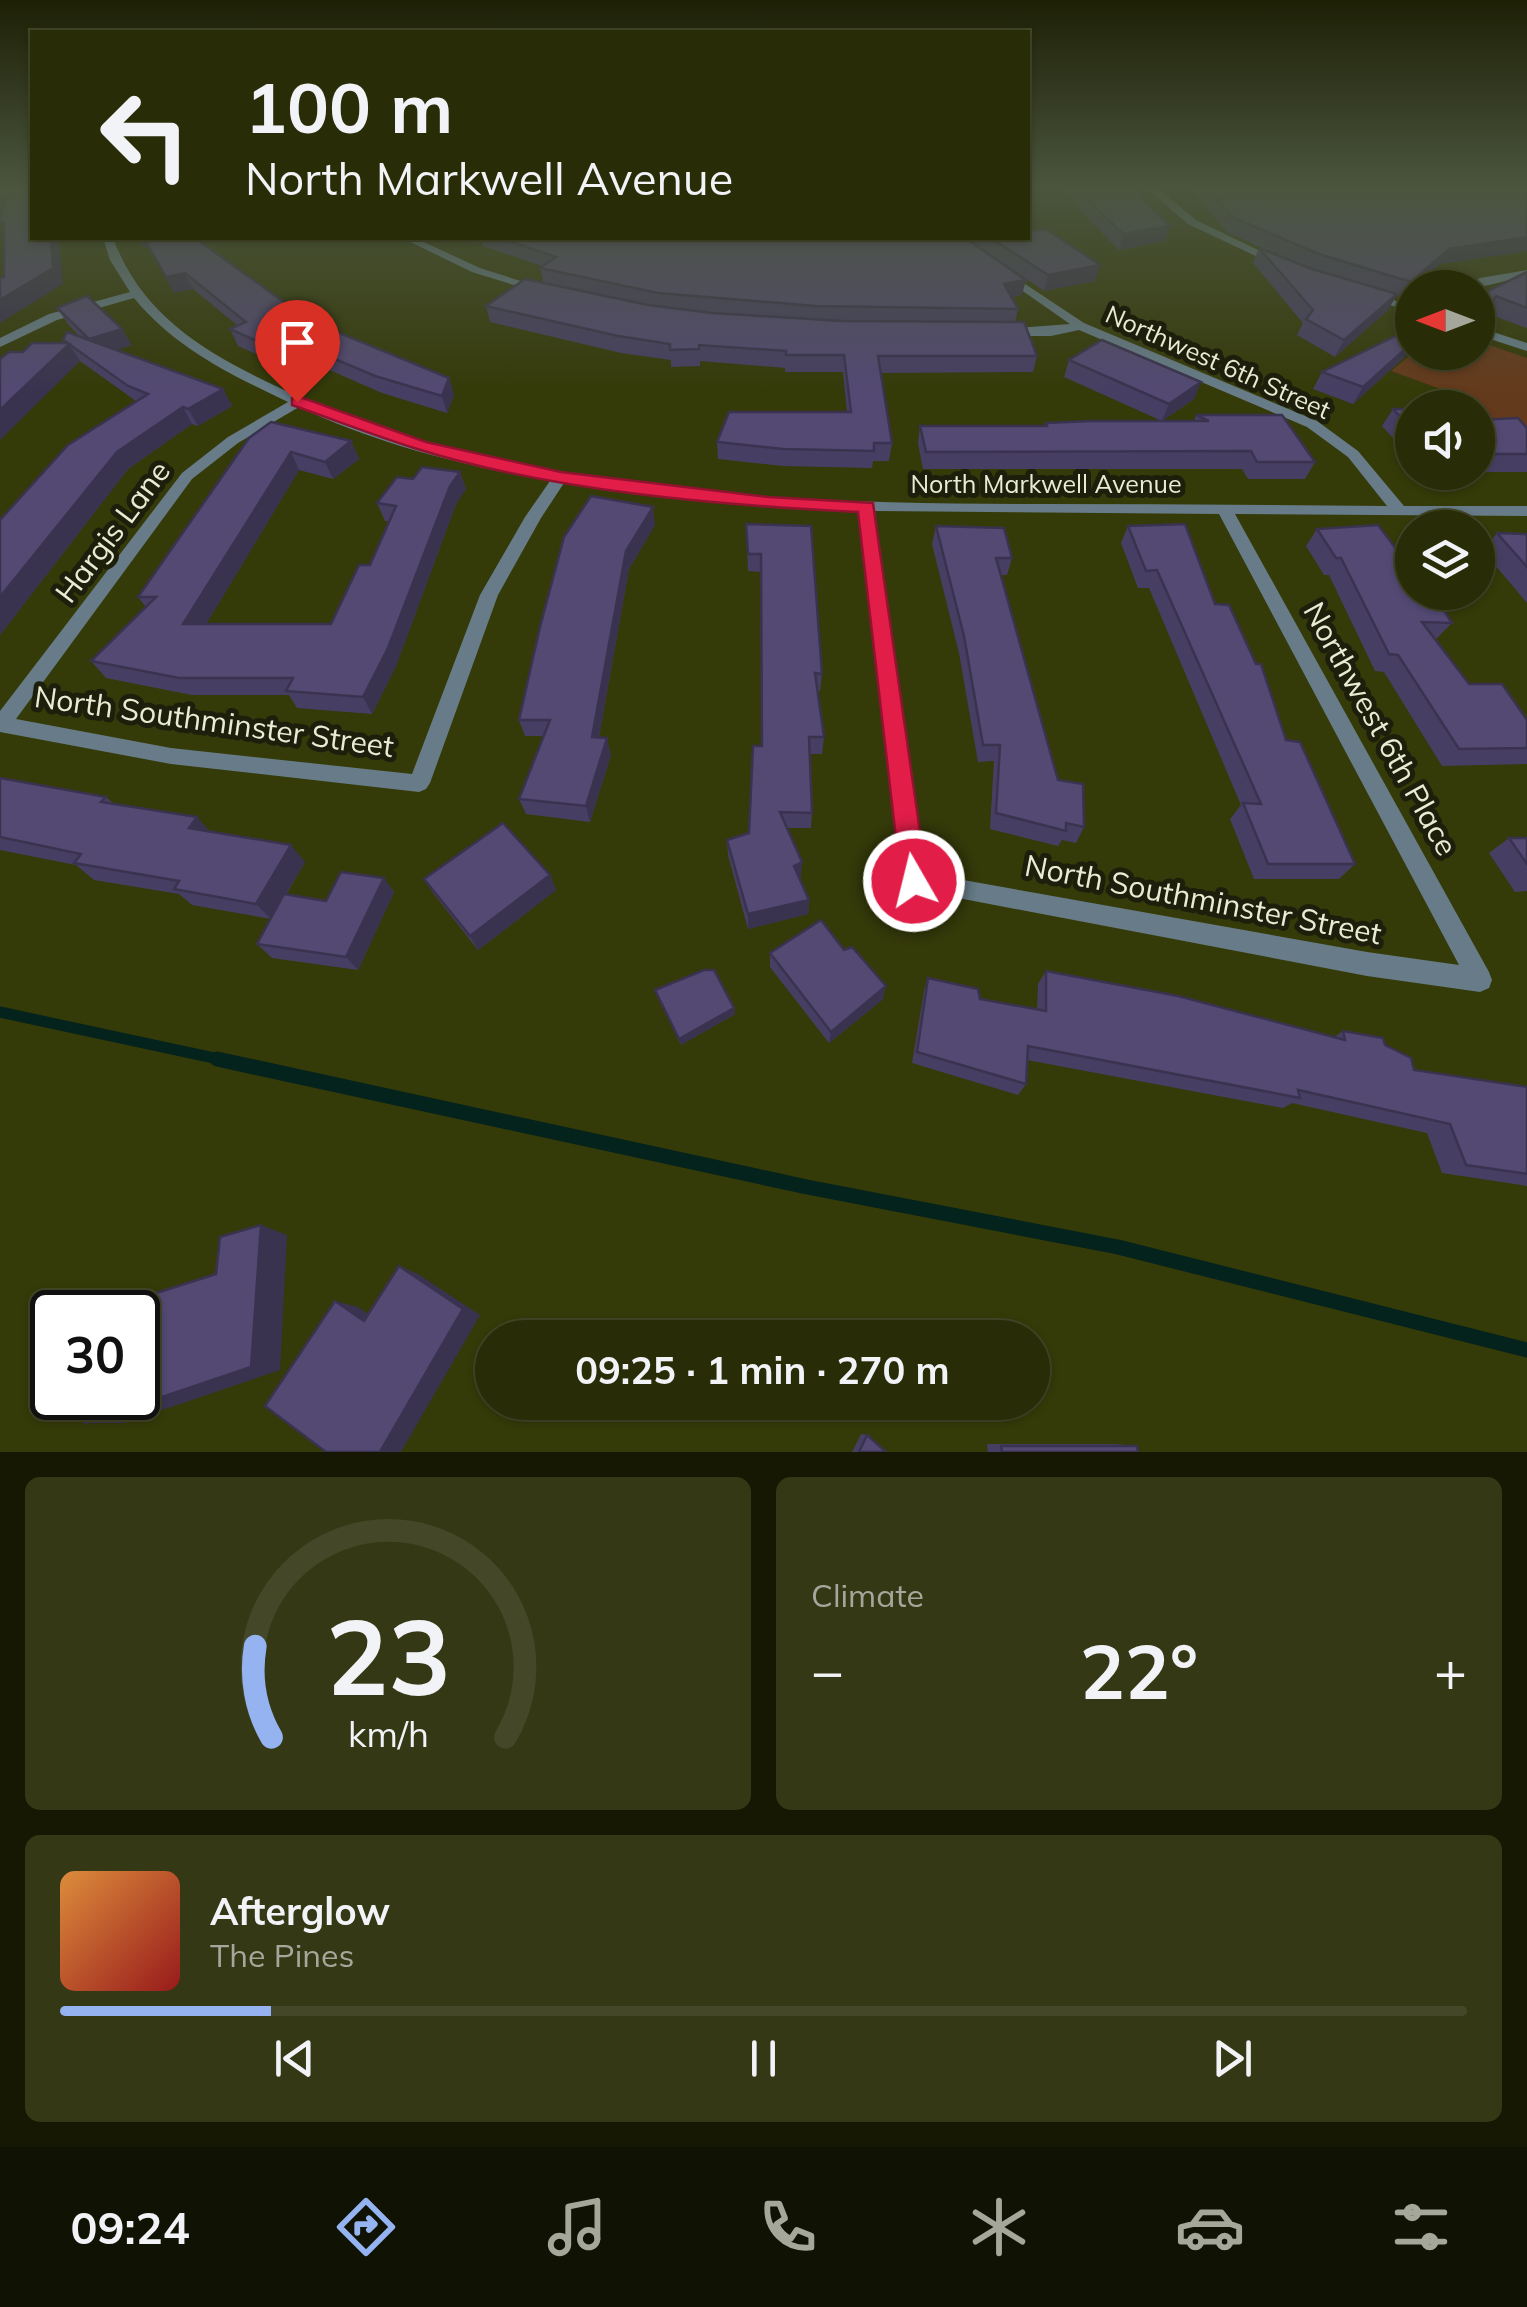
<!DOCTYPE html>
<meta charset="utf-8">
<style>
:root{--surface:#282c07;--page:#343815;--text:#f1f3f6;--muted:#a5a79b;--line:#444828;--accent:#95b2f1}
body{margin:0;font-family:Mulish,sans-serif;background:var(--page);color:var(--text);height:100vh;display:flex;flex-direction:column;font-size:38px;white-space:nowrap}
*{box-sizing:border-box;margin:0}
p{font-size:32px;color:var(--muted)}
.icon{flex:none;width:55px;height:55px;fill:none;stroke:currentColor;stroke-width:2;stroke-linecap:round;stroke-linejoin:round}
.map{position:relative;height:1452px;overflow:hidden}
.details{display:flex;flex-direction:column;gap:25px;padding:25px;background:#161804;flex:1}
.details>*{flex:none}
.guide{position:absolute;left:30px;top:30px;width:1000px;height:210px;border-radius:0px;box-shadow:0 2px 8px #0004,0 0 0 2px var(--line);background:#282c07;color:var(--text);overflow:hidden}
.needle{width:65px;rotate:270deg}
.tools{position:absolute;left:1395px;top:270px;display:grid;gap:20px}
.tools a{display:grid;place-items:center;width:100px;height:100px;border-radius:50%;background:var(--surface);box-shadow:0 2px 8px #0004,0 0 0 2px var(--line);font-size:50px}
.speed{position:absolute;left:30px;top:1290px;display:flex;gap:20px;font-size:50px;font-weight:700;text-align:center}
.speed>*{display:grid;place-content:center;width:130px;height:130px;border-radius:50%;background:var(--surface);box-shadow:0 2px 8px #0004,0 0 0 2px var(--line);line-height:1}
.speed .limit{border:5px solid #111;border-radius:15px;background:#fff;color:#111}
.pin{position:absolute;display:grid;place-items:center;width:85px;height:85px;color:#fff;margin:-102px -42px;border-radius:50% 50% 50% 0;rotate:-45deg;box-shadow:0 0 10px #0007}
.pin .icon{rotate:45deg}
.me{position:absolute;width:110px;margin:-55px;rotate:352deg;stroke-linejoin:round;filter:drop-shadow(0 0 8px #0008)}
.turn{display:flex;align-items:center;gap:35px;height:210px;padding:0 50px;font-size:45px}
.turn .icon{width:130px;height:130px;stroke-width:2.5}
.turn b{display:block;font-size:70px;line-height:85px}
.big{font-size:75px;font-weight:700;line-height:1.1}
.details .widget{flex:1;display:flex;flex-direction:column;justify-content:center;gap:15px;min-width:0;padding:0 35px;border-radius:15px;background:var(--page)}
.details .dial{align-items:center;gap:0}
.dial svg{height:260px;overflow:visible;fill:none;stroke:var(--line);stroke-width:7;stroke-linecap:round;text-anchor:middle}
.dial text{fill:var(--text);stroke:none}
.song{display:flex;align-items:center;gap:30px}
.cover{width:120px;height:120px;border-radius:15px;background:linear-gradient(135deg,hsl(30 70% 55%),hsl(0 70% 35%))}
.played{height:10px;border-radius:5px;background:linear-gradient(90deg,var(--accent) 15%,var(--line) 15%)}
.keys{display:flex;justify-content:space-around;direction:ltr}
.heat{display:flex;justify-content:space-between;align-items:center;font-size:55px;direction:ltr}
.details .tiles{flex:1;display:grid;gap:25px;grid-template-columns:1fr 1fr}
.widget:last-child{grid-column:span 2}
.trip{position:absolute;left:475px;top:1320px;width:575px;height:100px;border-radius:50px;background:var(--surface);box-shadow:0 2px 8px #0004,0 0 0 2px var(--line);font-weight:700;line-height:100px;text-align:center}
.dock{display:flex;height:160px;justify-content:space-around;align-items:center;background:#101203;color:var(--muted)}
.dock .icon{width:70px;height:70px}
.dock .current{color:var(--accent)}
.dock b{font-size:45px;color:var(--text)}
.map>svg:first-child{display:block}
.green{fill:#643a1c}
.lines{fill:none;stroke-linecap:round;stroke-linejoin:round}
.stream-far1{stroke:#04231c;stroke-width:11}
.stream{stroke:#04231c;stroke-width:15}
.minor{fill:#677c88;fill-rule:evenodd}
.tertiary{fill:#677c88;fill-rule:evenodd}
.wall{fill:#473f63}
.shaded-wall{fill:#3a3350}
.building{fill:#534973;stroke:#3a3350;stroke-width:2.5}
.route{fill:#e11d48;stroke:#92132f;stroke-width:2.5}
.labels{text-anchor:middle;stroke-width:10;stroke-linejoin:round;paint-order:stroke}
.far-street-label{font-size:25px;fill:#e8ecd3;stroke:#1d1f0c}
.street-label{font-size:30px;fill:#e8ecd3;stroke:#1d1f0c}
</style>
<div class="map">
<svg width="1527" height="1452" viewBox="0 0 1527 1452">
<rect width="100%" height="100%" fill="#353a09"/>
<polygon class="green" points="1478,341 1527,358 1527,455 1468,399 1391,371 1413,353 1478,352"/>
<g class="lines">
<polyline class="stream-far1" points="0,1012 228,1061"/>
<polyline class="stream" points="217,1059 807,1187 1118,1247 1527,1350"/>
<g class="minor">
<path d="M103,238H113C143,318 208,354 282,389C517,498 784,503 1039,504C1155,504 1271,505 1387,506L1348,457L1307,427L1079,330L1051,336H999V330L1003,329L1070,324L1000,275L998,273L1004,270L1084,323L1317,421L1358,451L1404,506H1527V516L1235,514L1489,972L1492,980L1489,988L1480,992L1367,976L906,888L859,511L658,497L564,483L541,518L498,595L430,783L426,789L419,792L171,764L0,732V711L182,473L228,437L288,402C231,375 175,348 134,298L57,320L0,347V338L49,314L130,292L110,260ZM299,407C377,444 465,466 550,481L525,517L480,595L412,774L171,748L16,719L192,479L238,443ZM875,511L1219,514L1459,965L1367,952L924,873Z"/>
<polygon points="402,238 415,238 480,268 549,290 543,294 472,272"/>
<path d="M1527,270V276C1505,280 1484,288 1464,288L1480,278Z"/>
</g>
<g class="tertiary">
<polygon points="1145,187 1156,187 1196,220 1287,264 1277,266 1188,224"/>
<polygon points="1365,293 1412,305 1412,312 1365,297"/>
<polygon points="1478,327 1527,343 1527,351 1478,335"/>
</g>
</g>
<g class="wall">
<polygon points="1065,187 1131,187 1170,226 1165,241 1119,250 1077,207"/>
<polygon points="1189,187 1527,187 1527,251 1440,264 1402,298 1396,296 1388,310 1335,357 1297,335 1303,323 1253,263 1259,248 1278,255 1228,233"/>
<polygon points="1031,231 1095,281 1044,291 970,241 1022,295 1012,297 1018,309 1015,322 1037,356 1033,372 880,373 892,443 889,461 873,461 872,468 783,466 718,459 717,442 847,412 843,372 785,372 785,368 700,361 700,366 671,367 671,360 621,353 490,322 486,306 543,282 540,268 542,266 483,246 481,238 1028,238"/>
<polygon points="138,238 202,238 203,243 310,321 449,378 454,395 447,413 382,393 300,357 283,366 238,346 230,329 238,326 193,289 174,293 149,247 144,248"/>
<polygon points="460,238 477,238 479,244"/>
<polygon points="1527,272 1527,328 1486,313 1478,296"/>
<polygon points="57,308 132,345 116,350 223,389 232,406 198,426 192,424 128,469 0,635 0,520 136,401 80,361 23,352 65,343 63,340 81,338 68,324"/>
<polygon points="1412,328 1412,350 1353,404 1313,389 1322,372"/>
<polygon points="1069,360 1194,399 1162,421 1064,377"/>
<polygon points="1393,409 1412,409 1412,459 1382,426"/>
<polygon points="1196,415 1315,462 1305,479 1248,479 1242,469 923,469 918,443 920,426 1045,426 1046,423 1194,421"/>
<polygon points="1478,420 1527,428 1527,472 1478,472"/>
<polygon points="249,438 351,441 359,459 333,479 299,470 206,624 331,624 370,565 390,521 385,521 377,503 413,479 460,472 466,489 456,504 396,666 372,714 297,708 289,695 192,695 106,678 91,661 146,607 138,597"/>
<polygon points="746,524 822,674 820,691 817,691 824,737 822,754 810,754 812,813 811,828 786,828 802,862 800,878 809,900 808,914 748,929 728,855 727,840 749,833 762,746 761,572 748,571"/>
<polygon points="655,525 629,569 599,737 611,755 590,822 526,814 519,799 543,736 525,736 519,720"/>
<polygon points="936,526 1012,558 1007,575 1001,575 1058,780 1084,827 1076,843 1062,840 1058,846 990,829 994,761 978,762 959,653 932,544"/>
<polygon points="1128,526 1215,604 1286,740 1355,864 1339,879 1254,879 1230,819 1241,805 1149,588 1138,588 1121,543"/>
<polygon points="1317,529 1452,623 1435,640 1469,684 1527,720 1527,764 1442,766 1384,672 1375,671 1329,575 1324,575 1306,546"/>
<polygon points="1497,533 1527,534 1527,603 1483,551"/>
<polygon points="0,778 106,797 114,804 211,832 305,862 286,895 326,901 384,878 394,892 358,970 272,958 257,944 271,919 192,905 179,894 94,880 76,865 0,850"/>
<polygon points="1509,838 1527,838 1527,891 1515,892 1489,853"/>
<polygon points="550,875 556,890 478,950 433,893 424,879"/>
<polygon points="770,953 883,999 829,1043 770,967"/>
<polygon points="1046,971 1334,1037 1343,1031 1385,1045 1414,1070 1527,1087 1527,1186 1442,1173 1427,1133 1292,1103 1283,1108 1027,1060 1026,1084 1018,1095 912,1063 924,991 928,978 980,999 1037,1009 1038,984"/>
<polygon points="655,990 734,1008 735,1014 681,1045"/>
<polygon points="861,1434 867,1435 886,1452 852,1452"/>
<polygon points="987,1444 1115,1444 1137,1446 1138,1452 988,1452"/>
</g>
<g class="shaded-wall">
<polygon points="5,187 12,187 20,199 0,208 0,189"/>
<polygon points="1170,226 1165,241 1119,250 1123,234"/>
<polygon points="1527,237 1527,251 1440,264 1402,298 1411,282 1449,249"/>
<polygon points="51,238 59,238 63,284 0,323 0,300"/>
<polygon points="138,238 144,238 149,247 144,248"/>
<polygon points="1100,265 1095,281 1044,291 1048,275"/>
<polygon points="185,273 193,289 174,293 166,277"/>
<polygon points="1026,280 1022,295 1001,300 1004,284"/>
<polygon points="1397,294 1388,310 1335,357 1344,340"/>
<polygon points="122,329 132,345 99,356 89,339"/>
<polygon points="293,341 300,357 283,366 275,349"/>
<polygon points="1412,343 1412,350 1353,404 1363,387"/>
<polygon points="69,344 80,361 0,440 0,410"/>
<polygon points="449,378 454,395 447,413 442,396"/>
<polygon points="1201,382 1194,399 1162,421 1169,404"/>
<polygon points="223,389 232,406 198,426 188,409"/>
<polygon points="183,407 192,424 128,469 0,635 0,597 117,452"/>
<polygon points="351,441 359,459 333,479 325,462"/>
<polygon points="291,452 299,470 196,641 183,624"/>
<polygon points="460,472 466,489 456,504 396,666 372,714 363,697 450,486"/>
<polygon points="653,507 655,525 629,569 596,753 592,737 626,551"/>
<polygon points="607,738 611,755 590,822 586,806"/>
<polygon points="197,817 213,835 189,828"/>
<polygon points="291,845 305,862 271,919 256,904"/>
<polygon points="802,862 801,877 794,881 794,866"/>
<polygon points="550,875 556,890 478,950 470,936"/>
<polygon points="384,878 394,892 358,970 346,957"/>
<polygon points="809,900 808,914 748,929 748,914"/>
<polygon points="886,986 883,999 829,1043 831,1032"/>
<polygon points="734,1008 735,1014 681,1045 679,1039"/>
<polygon points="261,1225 287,1235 280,1370 124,1423 85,1423"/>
<polygon points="399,1266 418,1274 480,1315 401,1452 380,1452"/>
<polygon points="335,1301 358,1307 386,1326 364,1321"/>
</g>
<g class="building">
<polygon points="10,187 32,187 32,238 51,238 53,268 0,300 0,278 4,277 4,223 0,224 0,216"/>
<polygon points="1077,187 1131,187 1170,226 1123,234 1081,193"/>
<polygon points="1207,187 1527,187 1527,237 1449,249 1411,282 1319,254 1234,218"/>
<polygon points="1028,224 1031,231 1046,229 1100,265 1048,275 991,238 1028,238"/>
<polygon points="144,238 195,238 310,321 449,378 442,396 375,376 293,341 275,349 230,329 246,322 185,273 166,277"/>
<polygon points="500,238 965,238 1026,280 1004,284 1018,309 816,306 658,293 540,268 556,257"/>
<polygon points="1259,248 1312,269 1397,294 1344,340 1306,319 1313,310"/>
<polygon points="1527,272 1527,308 1496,296 1478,328 1478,296"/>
<polygon points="525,279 648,305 712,313 843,321 1024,322 1037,356 878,356 892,443 874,443 874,451 783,449 717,442 729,412 851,412 844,355 786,355 786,351 699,345 699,349 670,350 670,344 618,336 486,306"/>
<polygon points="87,296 122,329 89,339 57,308"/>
<polygon points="1412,328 1412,343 1363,387 1322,372"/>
<polygon points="67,332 223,389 188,409 183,407 117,452 0,597 0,520 68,445 148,394 128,386 69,344 0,410 0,359 9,352 23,352 32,343 68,343 63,340"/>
<polygon points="1102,340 1201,382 1169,404 1069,360"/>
<polygon points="1393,409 1412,409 1412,429"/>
<polygon points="1196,415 1282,415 1315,462 1257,462 1251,451 926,452 920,426 1047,426 1046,423 1090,421 1209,421"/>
<polygon points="1518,418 1527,428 1527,454 1478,454 1478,420"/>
<polygon points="271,422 351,441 325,462 291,452 183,624 331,624 359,565 370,565 396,506 377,503 397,477 413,479 422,467 460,472 450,486 388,648 363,697 286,691 293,678 179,678 91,661 156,597 138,597 249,438"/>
<polygon points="591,496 653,507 626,551 592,737 607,738 586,806 519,799 550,720 519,720 540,627 564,537"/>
<polygon points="746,524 811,526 822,674 815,673 824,737 809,737 812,813 780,812 802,862 794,866 809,900 748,914 727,840 749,833 753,746 762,746 761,554 748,554"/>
<polygon points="1185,524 1215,604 1229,605 1256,664 1261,664 1286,740 1300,742 1355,864 1268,864 1243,803 1261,804 1157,570 1146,571 1128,526"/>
<polygon points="1378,525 1412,570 1412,592 1432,592 1452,623 1422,622 1469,684 1502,684 1527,720 1527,748 1459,749 1398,655 1389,654 1341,558 1336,558 1317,529"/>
<polygon points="936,526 1004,528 1012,558 996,558 1058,780 1083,784 1084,827 1066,823 1066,831 996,813 1000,745 983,745 964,636"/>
<polygon points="1497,533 1527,534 1527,567"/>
<polygon points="0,778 106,797 101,802 197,817 189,828 291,845 256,904 174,889 179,881 74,863 81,854 0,837"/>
<polygon points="503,823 550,875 470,936 424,879"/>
<polygon points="1509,838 1527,838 1527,864"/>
<polygon points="341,872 384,878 346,957 257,944 284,894 326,901"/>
<polygon points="821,920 844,950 852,947 886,986 831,1032 770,953"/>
<polygon points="704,970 714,970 734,1008 679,1039 655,990"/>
<polygon points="1046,971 1178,996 1345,1040 1343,1031 1383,1038 1385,1045 1411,1058 1414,1070 1527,1087 1527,1174 1466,1165 1450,1124 1298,1090 1300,1098 1028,1046 1026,1084 917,1052 928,978 978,989 980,999 1046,1011"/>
<polygon points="261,1225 251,1367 85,1423 89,1398 138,1398 138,1312 103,1312 103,1310 216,1274 220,1237"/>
<polygon points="399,1266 463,1309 380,1452 326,1452 265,1406 335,1301 364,1321"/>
<polygon points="867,1435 886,1452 859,1452"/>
<polygon points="1001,1446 1137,1446 1138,1452 1002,1452"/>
</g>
<linearGradient id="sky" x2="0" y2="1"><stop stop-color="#1d2005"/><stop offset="0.48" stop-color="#4b553e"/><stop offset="1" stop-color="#4b553e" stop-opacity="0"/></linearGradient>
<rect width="1527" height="391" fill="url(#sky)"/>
<path class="route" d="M292,398H303L426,442L561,472L769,497L873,503L927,881L923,889L914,893L905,889L901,881L858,512C716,505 550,491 414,448C373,435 332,419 292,405Z"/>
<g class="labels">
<g class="far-street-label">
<text transform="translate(1218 362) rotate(24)" y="9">Northwest 6th Street</text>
<text x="1046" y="493">North Markwell Avenue</text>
</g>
<g class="street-label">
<text transform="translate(113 532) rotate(-53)" y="10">Hargis Lane</text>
<text transform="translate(214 722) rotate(8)" y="10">North Southminster Street</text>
<text transform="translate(1380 729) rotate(61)" y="10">Northwest 6th Place</text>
<text transform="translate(1203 900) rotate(11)" y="10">North Southminster Street</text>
</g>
</g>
</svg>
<div class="tools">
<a><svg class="needle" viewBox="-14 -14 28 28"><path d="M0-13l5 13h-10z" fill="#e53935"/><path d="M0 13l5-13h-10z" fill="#a5a79b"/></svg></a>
<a><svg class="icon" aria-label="sound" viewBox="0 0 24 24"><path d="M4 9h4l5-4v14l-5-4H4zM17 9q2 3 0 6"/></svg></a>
<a><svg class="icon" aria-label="layers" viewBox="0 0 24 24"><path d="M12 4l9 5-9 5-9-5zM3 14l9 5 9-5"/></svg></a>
</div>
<div class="speed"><div class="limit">30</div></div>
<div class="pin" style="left:297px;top:402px;background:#d93025"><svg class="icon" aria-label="arrive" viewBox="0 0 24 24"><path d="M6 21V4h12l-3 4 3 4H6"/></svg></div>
<svg class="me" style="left:914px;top:881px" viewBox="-20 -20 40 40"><circle r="17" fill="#e11d48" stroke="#fff" stroke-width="3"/><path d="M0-11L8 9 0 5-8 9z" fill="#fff"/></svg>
<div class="trip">09:25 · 1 min · 270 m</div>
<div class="guide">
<div class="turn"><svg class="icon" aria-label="left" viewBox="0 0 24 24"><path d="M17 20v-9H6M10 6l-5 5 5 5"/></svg><div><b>100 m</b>North Markwell Avenue</div></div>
</div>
</div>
<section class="details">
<div class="tiles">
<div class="widget dial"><svg viewBox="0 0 100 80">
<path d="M14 69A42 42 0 1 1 86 69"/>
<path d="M14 69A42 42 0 0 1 9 41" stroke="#95b2f1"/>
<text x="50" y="56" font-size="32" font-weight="700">23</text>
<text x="50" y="72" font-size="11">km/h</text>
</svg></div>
<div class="widget"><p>Climate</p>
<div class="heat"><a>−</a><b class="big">22°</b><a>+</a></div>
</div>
<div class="widget">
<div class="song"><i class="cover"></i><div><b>Afterglow</b><p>The Pines</p></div></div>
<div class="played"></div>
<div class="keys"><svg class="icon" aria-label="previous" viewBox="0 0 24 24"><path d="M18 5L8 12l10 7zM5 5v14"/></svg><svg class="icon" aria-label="pause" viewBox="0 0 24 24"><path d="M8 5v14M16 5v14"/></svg><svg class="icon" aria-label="next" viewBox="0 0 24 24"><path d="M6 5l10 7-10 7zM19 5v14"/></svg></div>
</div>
</div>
</section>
<nav class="dock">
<b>09:24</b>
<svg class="icon current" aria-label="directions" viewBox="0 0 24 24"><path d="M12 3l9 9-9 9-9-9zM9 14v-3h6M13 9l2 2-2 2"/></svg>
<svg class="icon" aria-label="music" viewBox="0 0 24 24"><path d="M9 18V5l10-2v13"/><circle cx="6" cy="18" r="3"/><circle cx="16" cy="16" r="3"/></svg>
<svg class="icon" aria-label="phone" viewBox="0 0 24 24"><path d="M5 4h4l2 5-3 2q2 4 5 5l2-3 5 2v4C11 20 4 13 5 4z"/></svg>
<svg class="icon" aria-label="climate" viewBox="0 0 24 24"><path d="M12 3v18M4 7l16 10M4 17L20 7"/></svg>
<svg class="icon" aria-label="car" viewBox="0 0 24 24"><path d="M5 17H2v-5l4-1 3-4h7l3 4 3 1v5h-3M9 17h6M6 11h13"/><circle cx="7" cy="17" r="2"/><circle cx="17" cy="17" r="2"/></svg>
<svg class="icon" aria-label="filters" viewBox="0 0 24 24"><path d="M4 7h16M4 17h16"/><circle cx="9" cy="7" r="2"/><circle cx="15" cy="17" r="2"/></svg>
</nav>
